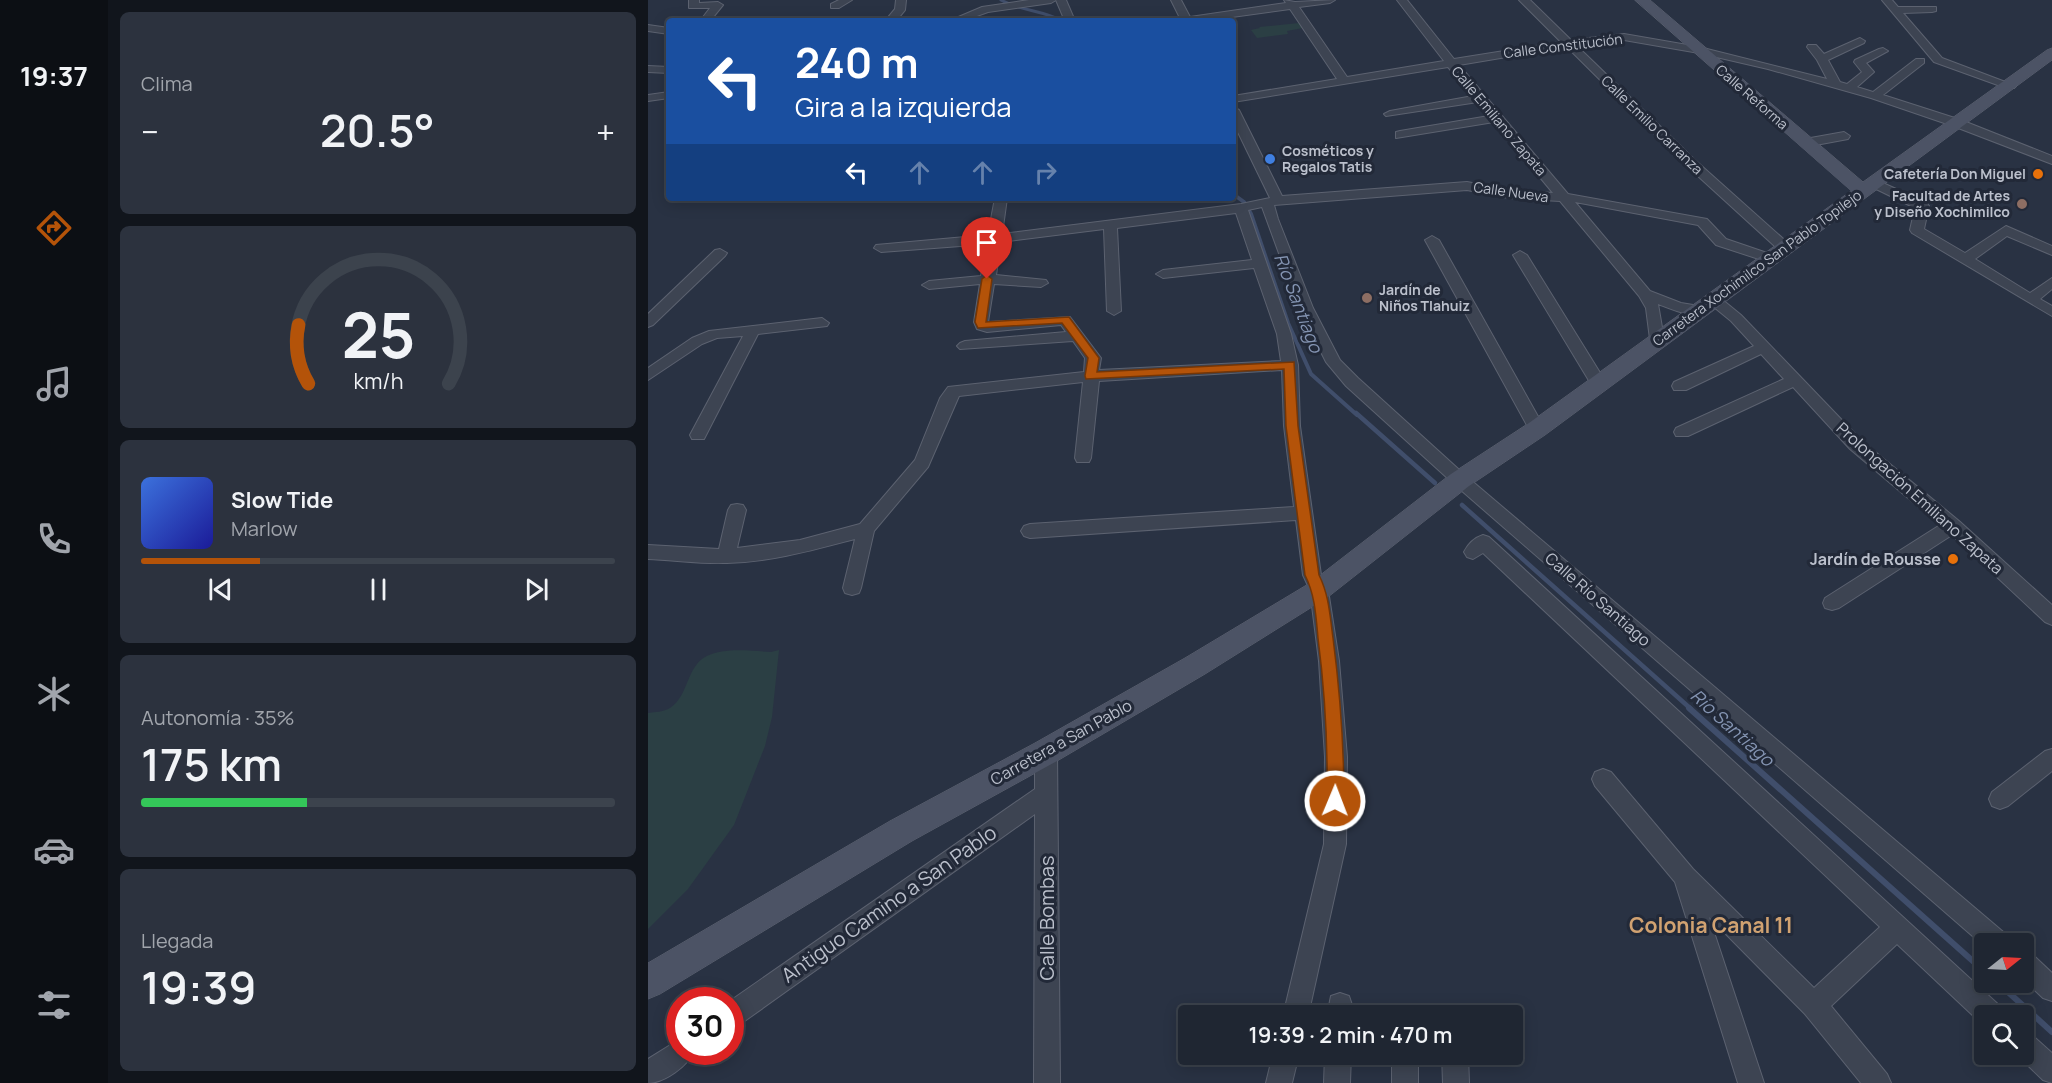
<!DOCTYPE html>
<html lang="es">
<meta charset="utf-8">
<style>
:root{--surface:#1f2632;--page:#2c323e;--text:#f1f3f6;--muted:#a1a5ac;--line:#3c434d;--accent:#b45309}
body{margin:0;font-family:Manrope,sans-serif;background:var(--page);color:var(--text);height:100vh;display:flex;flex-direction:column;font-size:22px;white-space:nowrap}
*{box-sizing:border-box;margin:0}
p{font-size:20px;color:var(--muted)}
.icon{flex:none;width:33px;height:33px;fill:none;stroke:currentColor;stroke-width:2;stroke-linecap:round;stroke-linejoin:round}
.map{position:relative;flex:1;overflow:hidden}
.side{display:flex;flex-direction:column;gap:12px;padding:12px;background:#11151c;width:540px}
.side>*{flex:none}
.banner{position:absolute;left:18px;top:18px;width:570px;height:183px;border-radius:6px;box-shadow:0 3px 15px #0003,0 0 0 2px var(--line);background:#1a4fa0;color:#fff;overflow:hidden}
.needle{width:39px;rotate:72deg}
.tools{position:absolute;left:1326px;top:933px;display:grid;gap:12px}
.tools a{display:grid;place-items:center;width:60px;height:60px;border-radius:6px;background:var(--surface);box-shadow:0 3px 15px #0003,0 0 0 2px var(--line);font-size:30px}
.speed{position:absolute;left:18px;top:987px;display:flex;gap:12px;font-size:30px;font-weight:700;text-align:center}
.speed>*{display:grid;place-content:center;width:78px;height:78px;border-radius:50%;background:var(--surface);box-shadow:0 3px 15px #0003,0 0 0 2px var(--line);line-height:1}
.speed .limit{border:9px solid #d22;background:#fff;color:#111}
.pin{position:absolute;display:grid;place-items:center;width:51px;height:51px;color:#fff;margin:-62px -26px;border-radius:50% 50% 50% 0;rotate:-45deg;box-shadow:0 0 6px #0007}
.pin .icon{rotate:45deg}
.me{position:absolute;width:66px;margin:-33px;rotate:1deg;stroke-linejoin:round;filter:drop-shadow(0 0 4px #0008)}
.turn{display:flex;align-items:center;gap:21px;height:126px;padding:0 30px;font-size:27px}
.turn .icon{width:78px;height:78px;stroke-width:2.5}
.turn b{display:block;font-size:42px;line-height:51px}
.lanes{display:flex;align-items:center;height:57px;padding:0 30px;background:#0003;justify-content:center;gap:30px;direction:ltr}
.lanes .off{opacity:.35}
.big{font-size:45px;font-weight:600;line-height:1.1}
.side .widget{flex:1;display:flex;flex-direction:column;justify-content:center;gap:9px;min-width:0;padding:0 21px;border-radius:9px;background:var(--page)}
.side .dial{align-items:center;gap:0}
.dial svg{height:156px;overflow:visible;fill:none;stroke:var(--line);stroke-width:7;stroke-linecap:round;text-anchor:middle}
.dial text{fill:var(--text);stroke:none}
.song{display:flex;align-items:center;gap:18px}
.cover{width:72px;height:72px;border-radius:9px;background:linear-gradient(135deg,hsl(220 70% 55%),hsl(240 70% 35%))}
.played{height:6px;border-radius:3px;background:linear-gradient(90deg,var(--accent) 25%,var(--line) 25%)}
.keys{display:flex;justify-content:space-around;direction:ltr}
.heat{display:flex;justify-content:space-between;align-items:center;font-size:33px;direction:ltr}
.charge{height:9px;border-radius:4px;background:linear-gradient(90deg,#34c759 35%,var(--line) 0)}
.trip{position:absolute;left:530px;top:1005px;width:345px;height:60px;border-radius:6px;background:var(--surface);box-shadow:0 3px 15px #0003,0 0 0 2px var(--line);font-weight:600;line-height:60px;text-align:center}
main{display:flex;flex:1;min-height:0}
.dock{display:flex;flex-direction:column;width:108px;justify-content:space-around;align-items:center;background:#0c0f14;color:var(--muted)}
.dock .icon{width:42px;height:42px}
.dock .active{color:var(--accent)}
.dock b{font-size:27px;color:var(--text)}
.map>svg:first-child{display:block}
.green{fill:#2b3f44}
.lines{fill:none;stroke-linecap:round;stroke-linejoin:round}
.stream-far3{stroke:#404e6b;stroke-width:3}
.stream-far2{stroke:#404e6b;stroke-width:4}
.stream-far1{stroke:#404e6b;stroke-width:4.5}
.stream{stroke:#404e6b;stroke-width:6}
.street-casing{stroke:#5c6270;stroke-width:2}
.secondary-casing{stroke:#5c6270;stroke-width:1}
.street{fill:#3d4452;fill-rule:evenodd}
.secondary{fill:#4c5365;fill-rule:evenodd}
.route{fill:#b45309;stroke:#753606;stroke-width:1.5}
.shop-dot{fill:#3f7fe0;stroke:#222938;stroke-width:2}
.food-dot{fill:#e8710a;stroke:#222938;stroke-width:2}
.education-dot{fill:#8d6e63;stroke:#222938;stroke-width:2}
.labels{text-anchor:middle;stroke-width:6;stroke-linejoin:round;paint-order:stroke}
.far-street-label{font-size:14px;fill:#bbc0cc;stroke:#222938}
.far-poi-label{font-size:14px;font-weight:bold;fill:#bbc0cc;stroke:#222938;text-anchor:start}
.street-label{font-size:16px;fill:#bbc0cc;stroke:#222938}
.poi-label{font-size:16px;font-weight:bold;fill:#bbc0cc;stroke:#222938;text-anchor:end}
.water-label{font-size:18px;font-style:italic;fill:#8494b2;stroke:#222938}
.near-street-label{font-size:20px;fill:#bbc0cc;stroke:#222938}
.near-neighbourhood-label{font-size:21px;font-weight:bold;fill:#d1a271;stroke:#222938}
</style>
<main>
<nav class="dock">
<b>19:37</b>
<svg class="icon active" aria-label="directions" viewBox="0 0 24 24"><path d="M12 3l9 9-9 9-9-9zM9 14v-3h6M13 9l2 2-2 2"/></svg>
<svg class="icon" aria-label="music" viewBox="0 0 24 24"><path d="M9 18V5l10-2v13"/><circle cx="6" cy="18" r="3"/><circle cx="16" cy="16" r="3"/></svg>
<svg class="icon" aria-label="phone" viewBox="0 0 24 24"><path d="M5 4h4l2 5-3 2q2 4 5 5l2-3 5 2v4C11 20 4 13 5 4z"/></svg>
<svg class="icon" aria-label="climate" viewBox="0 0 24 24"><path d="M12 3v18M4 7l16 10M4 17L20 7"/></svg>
<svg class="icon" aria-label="car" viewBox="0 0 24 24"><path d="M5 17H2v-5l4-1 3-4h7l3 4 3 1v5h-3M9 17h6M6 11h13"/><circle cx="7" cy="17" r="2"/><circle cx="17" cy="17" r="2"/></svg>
<svg class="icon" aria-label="filters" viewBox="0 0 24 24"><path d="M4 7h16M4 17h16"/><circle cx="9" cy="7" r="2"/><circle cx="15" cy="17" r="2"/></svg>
</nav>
<section class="side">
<div class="widget"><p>Clima</p>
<div class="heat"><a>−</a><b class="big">20.5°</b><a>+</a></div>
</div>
<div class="widget dial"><svg viewBox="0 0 100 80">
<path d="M14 69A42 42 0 1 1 86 69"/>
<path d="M14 69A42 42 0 0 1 9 39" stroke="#b45309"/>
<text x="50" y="56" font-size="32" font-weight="700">25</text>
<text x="50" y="72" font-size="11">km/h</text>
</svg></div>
<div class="widget">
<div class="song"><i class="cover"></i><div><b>Slow Tide</b><p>Marlow</p></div></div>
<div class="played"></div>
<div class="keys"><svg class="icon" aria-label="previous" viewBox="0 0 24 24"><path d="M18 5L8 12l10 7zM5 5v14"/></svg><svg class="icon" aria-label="pause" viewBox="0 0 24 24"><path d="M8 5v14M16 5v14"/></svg><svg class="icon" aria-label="next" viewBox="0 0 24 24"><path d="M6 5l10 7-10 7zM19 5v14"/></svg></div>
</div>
<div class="widget"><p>Autonomía · 35%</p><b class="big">175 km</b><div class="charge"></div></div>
<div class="widget"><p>Llegada</p><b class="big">19:39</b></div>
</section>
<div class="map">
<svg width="1404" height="1083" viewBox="0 0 1404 1083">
<rect width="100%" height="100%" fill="#293243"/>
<g class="green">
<polygon points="651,23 655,28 639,31 640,34 609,38 603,30 612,28 611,27"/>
<path d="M131,650L124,717L117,746L86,825L40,889L0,929V713C7,712 16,712 22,708C41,696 38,666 59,656C77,647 104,651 123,652Z"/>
</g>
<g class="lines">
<path class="stream-far3" d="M353,0C372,11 395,10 414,21"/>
<polyline class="stream-far2" points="585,194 596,202 603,214 640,323 663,374 709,415"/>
<g class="stream-far1">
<polyline points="708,413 787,483"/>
<polyline points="814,505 1043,709"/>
</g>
<g class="stream">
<polyline points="1041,708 1336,971"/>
<polyline points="1349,982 1404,1032"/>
</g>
<defs>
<g id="street">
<polygon points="41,0 51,0 51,3 70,2 75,5 62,21 52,21 62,8 41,8"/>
<polygon points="191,0 204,0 191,8 183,8 183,4"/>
<polygon points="248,0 258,0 257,10 248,21 237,21 247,9"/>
<polygon points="381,0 408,0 403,3 340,12 315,21 301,21 334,7"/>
<polygon points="408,0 418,0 427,21 417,21"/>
<path d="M523,0H533L542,17L638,3L636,0L647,2L687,0L682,3L651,7L699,77L796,61L749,0H759L806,59L913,42L871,0H882L923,40L976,34L1051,47L1179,79L1169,60L1159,47L1160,45H1168L1176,54L1212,38L1217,41L1216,43L1180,60L1192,82L1199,84L1214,72L1206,62L1207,60L1231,49L1235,48L1240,51L1218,63L1226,72L1209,87L1225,92L1268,59H1276V63L1235,95L1313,120L1404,156V164L1305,126L1223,98L1120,69L1051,53L976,40L929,46L1048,161L1141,244L1143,247L1141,250H1131L1040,167L919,47L811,65L920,194L1059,219L1078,239L1125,255L1127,258L1120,262L1068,245L1050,225L927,202L1002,291L1033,303L1057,307L1059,310C1049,321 1023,309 1010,304L1016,339L1009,344L1002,339L998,308L991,296L912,201L861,198L819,190L626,205L630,219L665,308L692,360L710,378L818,476L1360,936L1364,944H1336V946L806,484L698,386L678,362L651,308L614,207L600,210L643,334L650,365L652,426L673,575L680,590L691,661L699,757L698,844L660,1016H635L676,844L677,757L671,661L662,590L655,575L648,520L382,538L376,536L373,531L376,526L382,524L646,507L636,426L634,370L451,381L443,458L441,462H429L427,458L435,382L311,396L280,467L226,531L213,588L211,593L204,595L197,593L195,588L207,539C165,550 123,562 79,563C53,564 26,560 0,559V545L71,549L80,510L83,505L89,504L95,505L98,510L89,548L152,540L212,524L267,460L292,398L300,387L436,372L437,358L425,341L312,349L309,346L312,343L317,341L418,332L413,325L339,332L329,329L326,322L332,284L281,289L274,285L281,281L333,276L339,244L233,252L226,248L228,245L340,235L347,198H359L354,234L593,204L622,198L585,122V107L591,110L634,196L819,182L861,190L905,193L846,122L748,138V132L752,131L841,116L830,102L738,116L736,114L742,111L825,96L800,67L585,102V96L689,79L642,9L555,21H528L532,18ZM588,213L604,260L515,270L508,274L515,278L606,268L629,334L633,361L451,370L453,358L422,317L340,322L346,284L393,287L400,283L398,280L348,275L353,242L456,229L459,311L466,315L473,311L469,228Z"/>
<polygon points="1234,0 1244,0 1250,7 1288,7 1288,11 1284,12 1255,13 1294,58 1368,86 1366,88 1358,88 1286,62"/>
<polygon points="0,25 21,28 21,34 0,31"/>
<polygon points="0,66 21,67 21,73 0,72"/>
<polygon points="21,92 21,98 0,101 0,95"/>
<polygon points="1196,132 1202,136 1200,139 1157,147 1151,143 1157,139"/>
<polygon points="1226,179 1279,203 1281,206 1276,229 1317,253 1358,226 1404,246 1404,255 1359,236 1327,259 1382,293 1404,278 1404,289 1392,299 1404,306 1404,316 1264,233 1262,230 1267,208 1222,186 1220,183 1222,180"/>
<polygon points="784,236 791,240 897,429 895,433 883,433 881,429 777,240"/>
<polygon points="72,249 79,253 77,256 5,325 0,327 0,314 67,250"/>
<polygon points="872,251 879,255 959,384 957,388 951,389 943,384 865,255"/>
<polygon points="1066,296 1071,297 1093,315 1214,441 1311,521 1404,605 1404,625 1397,622 1304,535 1191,608 1184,610 1177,608 1175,603 1177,598 1292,525 1202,449 1145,387 1040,436 1028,436 1026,432 1028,428 1136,379 1113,354 1038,390 1026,390 1024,386 1026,382 1106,346 1083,321 1061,303 1059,300 1061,297"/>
<polygon points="174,318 181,323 179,326 110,334 56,439 44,439 42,435 95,336 69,338 54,344 0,380 0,368 44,338 61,331"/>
<path d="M835,535L841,537L1353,1007L1356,1016H1336L1335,1025L1249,944L1183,1006L1239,1074L1243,1083H1213L1157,1014L1061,917L1116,1083H1090L1027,882L947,786L944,779L947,772L955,769L963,772L1045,869L1166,988L1232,927L835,553L825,559L819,557L816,552C820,544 826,538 835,535Z"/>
<polygon points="398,743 405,745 409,752 412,1083 386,1083 387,814 91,1025 82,1028 82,1001 387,789 387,752 391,745"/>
<polygon points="1404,749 1404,771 1360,806 1352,809 1344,806 1341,799 1344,792 1397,751"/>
<polygon points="1376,952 1385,955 1404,973 1404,1001 1395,998 1376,980"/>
<polygon points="692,993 701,996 704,1005 704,1016 679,1016 683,996"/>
<polygon points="1376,1032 1385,1036 1404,1053 1404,1083 1395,1080 1368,1054 1376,1054"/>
<path d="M32,1039V1052H45C40,1066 16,1083 0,1083V1059Z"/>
<polygon points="625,1054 651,1054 644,1083 618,1083"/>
<polygon points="677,1054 703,1054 702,1083 676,1083"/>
<rect x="744" y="1054" width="26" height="29"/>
<polygon points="794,1054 820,1054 821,1083 795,1083"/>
</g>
<polygon id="secondary" points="987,0 1002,0 1215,182 1399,50 1404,48 1404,60 897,435 821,486 680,597 557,674 409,761 264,841 12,994 0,999 0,963 242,821 387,743 537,658 662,583 803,474 881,423 1203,191"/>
</defs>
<use href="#street" class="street-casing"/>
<use href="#secondary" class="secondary-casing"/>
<use href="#street" class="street"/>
<use href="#secondary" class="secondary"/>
</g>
<path class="route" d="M339,275L344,279L338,322L421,317L451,358L449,372L646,362L650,426L671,575C681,595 682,616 685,638C692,692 696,746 696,801L693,806L687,808L682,806L679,801C680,746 677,692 670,638C668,616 667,595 657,575L638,426L636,369L438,379L437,376L440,358L414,323L330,328L327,322L334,279Z"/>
<circle class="shop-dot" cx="622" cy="159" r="6"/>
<g class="food-dot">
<circle cx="1390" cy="174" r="6"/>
<circle cx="1305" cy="559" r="6"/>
</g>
<g class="education-dot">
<circle cx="1374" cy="204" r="6"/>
<circle cx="719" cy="298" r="6"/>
</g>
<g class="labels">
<g class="far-street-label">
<text transform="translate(915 46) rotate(-7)" y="5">Calle Constitución</text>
<text transform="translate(1104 97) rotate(41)" y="5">Calle Reforma</text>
<text transform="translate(851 121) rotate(50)" y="5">Calle Emiliano Zapata</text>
<text transform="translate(1004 125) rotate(44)" y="5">Calle Emilio Carranza</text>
<text transform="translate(863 192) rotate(8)" y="5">Calle Nueva</text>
<text transform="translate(1109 268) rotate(-36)" y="5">Carretera Xochimilco San Pablo Topilejo</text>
</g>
<g class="far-poi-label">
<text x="634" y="156">Cosméticos y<tspan x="634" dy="16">Regalos Tatis</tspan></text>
<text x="1378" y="179" text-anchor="end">Cafetería Don Miguel</text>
<text x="1362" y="201" text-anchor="end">Facultad de Artes<tspan x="1362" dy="16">y Diseño Xochimilco</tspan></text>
<text x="731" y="295">Jardín de<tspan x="731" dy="16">Niños Tlahuiz</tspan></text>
</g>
<g class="street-label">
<text transform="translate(1272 498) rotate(42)" y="6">Prolongación Emiliano Zapata</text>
<text transform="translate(950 599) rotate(41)" y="6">Calle Río Santiago</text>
<text transform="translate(413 742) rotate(-29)" y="6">Carretera a San Pablo</text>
</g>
<g class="poi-label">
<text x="1293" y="565">Jardín de Rousse</text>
</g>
<g class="water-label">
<text transform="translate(650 303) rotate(69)" y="6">Río Santiago</text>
<text transform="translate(1084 728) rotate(42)" y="6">Río Santiago</text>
</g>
<g class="near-street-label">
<text transform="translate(241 904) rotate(-35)" y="7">Antiguo Camino a San Pablo</text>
<text transform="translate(399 918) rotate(-90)" y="7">Calle Bombas</text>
</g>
<g class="near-neighbourhood-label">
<text x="1063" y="933">Colonia Canal 11</text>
</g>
</g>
</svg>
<div class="tools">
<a><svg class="needle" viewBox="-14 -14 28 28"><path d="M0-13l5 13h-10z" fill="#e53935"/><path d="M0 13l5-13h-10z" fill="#a1a5ac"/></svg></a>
<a><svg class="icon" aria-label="search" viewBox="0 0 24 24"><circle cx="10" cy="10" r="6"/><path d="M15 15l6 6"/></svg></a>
</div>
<div class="speed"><div class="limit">30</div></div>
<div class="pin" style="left:339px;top:279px;background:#d93025"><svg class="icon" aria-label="arrive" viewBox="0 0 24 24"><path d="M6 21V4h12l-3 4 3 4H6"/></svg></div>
<svg class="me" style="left:687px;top:801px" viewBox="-20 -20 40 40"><circle r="17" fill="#b45309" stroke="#fff" stroke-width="3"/><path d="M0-11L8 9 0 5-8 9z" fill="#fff"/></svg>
<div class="trip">19:39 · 2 min · 470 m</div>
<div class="banner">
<div class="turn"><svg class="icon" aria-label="left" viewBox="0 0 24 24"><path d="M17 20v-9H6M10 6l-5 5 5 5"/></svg><div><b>240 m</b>Gira a la izquierda</div></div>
<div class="lanes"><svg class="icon" aria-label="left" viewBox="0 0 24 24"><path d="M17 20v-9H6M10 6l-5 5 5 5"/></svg><svg class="icon off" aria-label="ahead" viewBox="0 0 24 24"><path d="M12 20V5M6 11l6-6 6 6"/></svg><svg class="icon off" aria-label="ahead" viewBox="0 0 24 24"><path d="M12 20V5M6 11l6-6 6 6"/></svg><svg class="icon off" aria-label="right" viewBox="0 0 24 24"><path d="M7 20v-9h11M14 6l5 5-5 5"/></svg></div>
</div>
</div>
</main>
